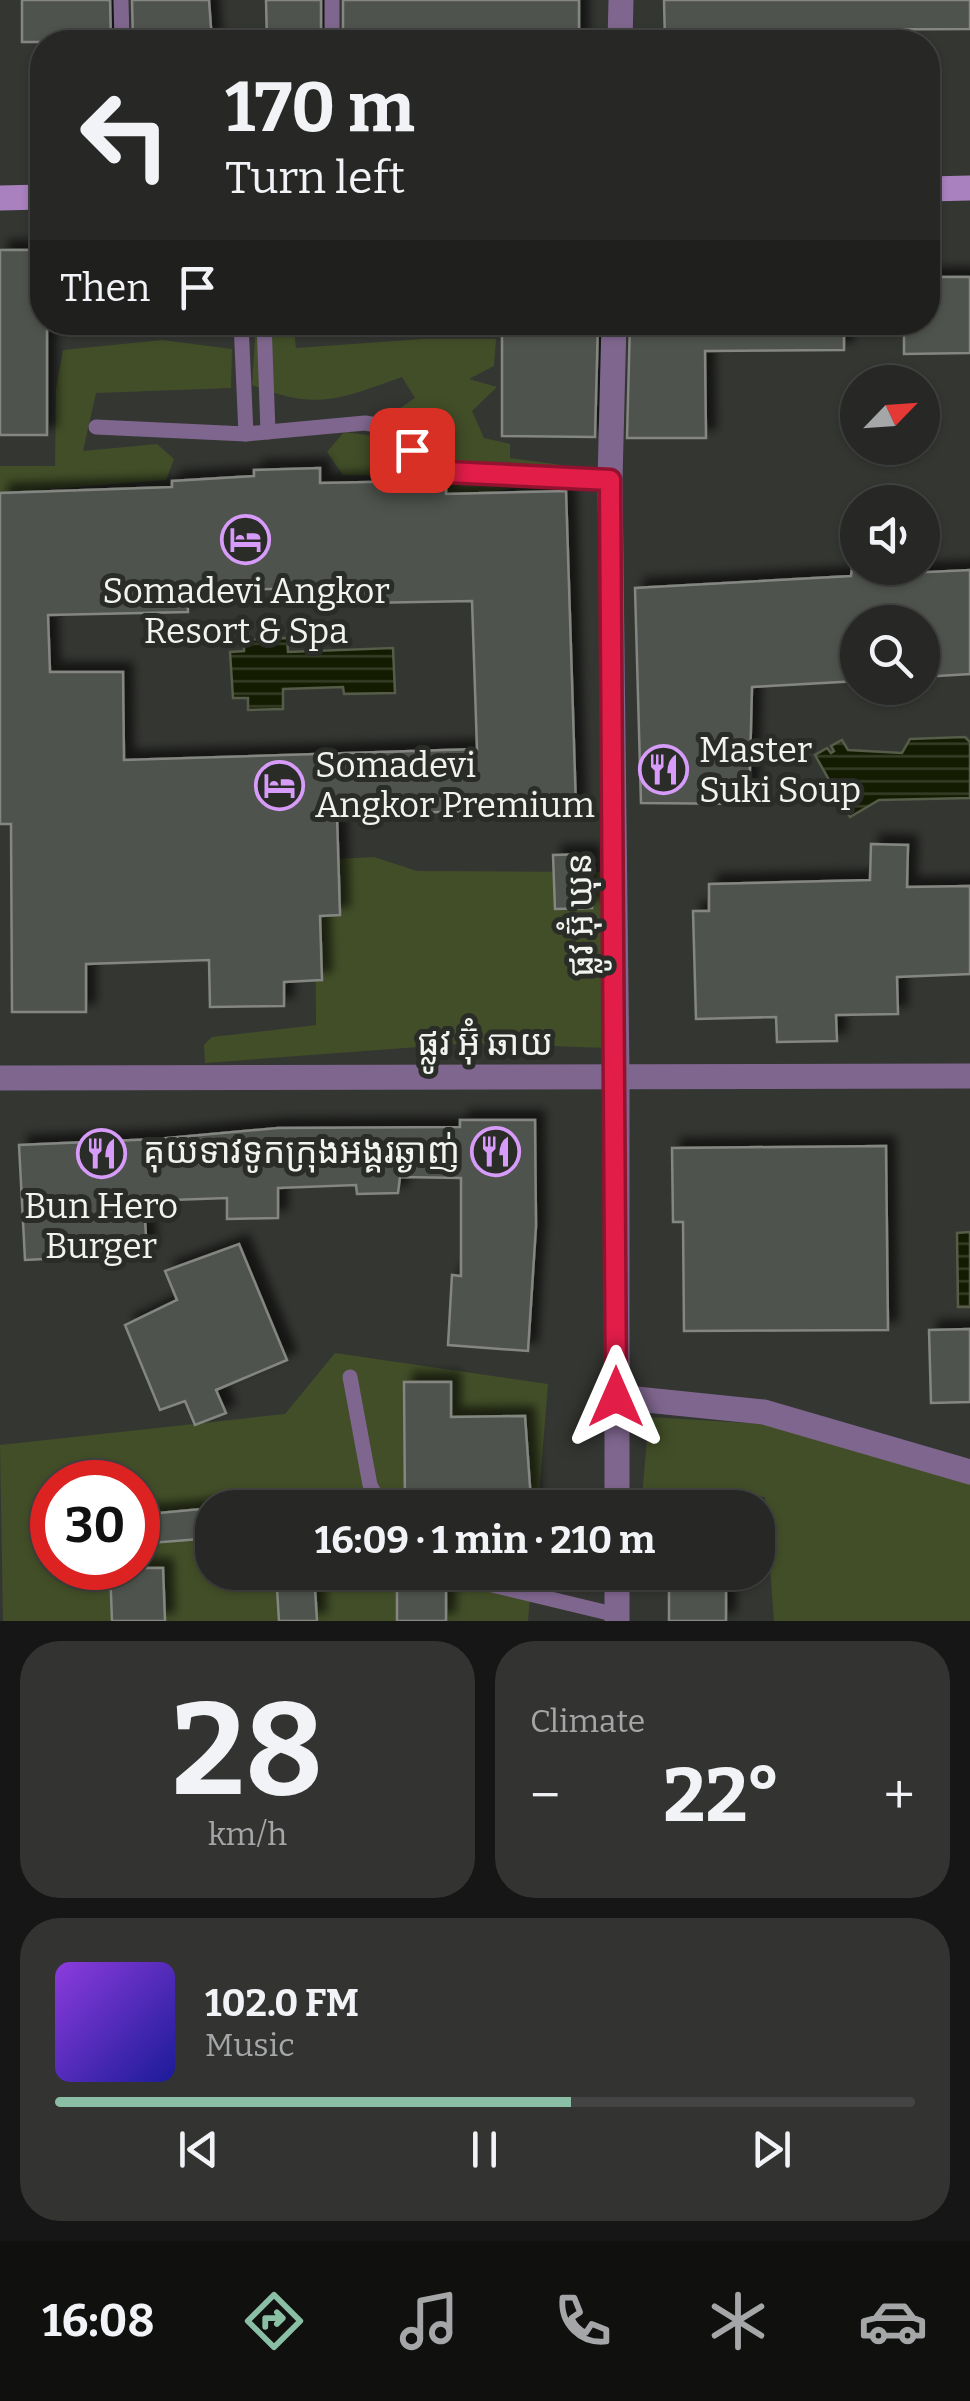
<!DOCTYPE html>
<meta charset="utf-8">
<style>
:root{--surface:#272826;--page:#333432;--text:#f1f3f6;--muted:#a4a6a7;--line:#434443;--accent:#8abfa5}
body{margin:0;font-family:Bitter,"Noto Sans Khmer",serif;background:var(--page);color:var(--text);height:100vh;display:flex;flex-direction:column;font-size:38px;white-space:nowrap}
*{box-sizing:border-box;margin:0}
p{font-size:32px;color:var(--muted)}
.icon{flex:none;width:55px;height:55px;fill:none;stroke:currentColor;stroke-width:2;stroke-linecap:round;stroke-linejoin:round}
.map{position:relative;height:1621px;overflow:hidden}
.sheet{display:flex;flex-direction:column;gap:20px;padding:20px;background:#151615;flex:1}
.sheet>*{flex:none}
.top-card{position:absolute;left:30px;top:30px;width:910px;height:305px;border-radius:40px;box-shadow:0 2px 8px #0004,0 0 0 2px var(--line);background:#272826;color:var(--text);overflow:hidden}
.needle{width:65px;rotate:65deg}
.tools{position:absolute;left:840px;top:365px;display:grid;gap:20px}
.tools a{display:grid;place-items:center;width:100px;height:100px;border-radius:50%;background:var(--surface);box-shadow:0 2px 8px #0004,0 0 0 2px var(--line);font-size:50px}
.speed{position:absolute;left:30px;top:1460px;display:flex;gap:20px;font-size:50px;font-weight:700;text-align:center}
.speed>*{display:grid;place-content:center;width:130px;height:130px;border-radius:50%;background:var(--surface);box-shadow:0 2px 8px #0004,0 0 0 2px var(--line);line-height:1}
.speed .limit{border:15px solid #d22;background:#fff;color:#111}
.pin{position:absolute;display:grid;place-items:center;width:85px;height:85px;color:#fff;margin:-42px;border-radius:20px;box-shadow:0 5px 15px #0006}
.me{position:absolute;width:110px;margin:-55px;rotate:0deg;stroke-linejoin:round;filter:drop-shadow(0 0 8px #0008)}
.turn{display:flex;align-items:center;gap:35px;height:210px;padding:0 30px;font-size:45px}
.turn .icon{width:130px;height:130px;stroke-width:2.5}
.turn b{display:block;font-size:70px;line-height:85px}
.then{display:flex;align-items:center;height:95px;padding:0 30px;background:#0003;gap:20px;font-size:38px}
.big{font-size:75px;font-weight:700;line-height:1.1}
.sheet .tile{flex:1;display:flex;flex-direction:column;justify-content:center;gap:15px;min-width:0;padding:0 35px;border-radius:40px;background:var(--page)}
.sheet .dial{align-items:center;gap:0}
.dial b{font-size:130px;line-height:1}
.song{display:flex;align-items:center;gap:30px}
.cover{width:120px;height:120px;border-radius:15px;background:linear-gradient(135deg,hsl(270 70% 55%),hsl(240 70% 35%))}
.played{height:10px;border-radius:5px;background:linear-gradient(90deg,var(--accent) 60%,var(--line) 60%)}
.keys{display:flex;justify-content:space-around;direction:ltr}
.heat{display:flex;justify-content:space-between;align-items:center;font-size:55px;direction:ltr}
.sheet .tiles{flex:1;display:grid;gap:20px;grid-template-columns:1fr 1fr}
.tile:last-child{grid-column:span 2}
.trip{position:absolute;left:195px;top:1490px;width:580px;height:100px;border-radius:40px;background:var(--surface);box-shadow:0 2px 8px #0004,0 0 0 2px var(--line);font-weight:700;line-height:100px;text-align:center}
.menu{display:flex;height:160px;justify-content:space-around;align-items:center;background:#10100f;color:var(--muted)}
.menu .icon{width:70px;height:70px}
.menu .selected{color:var(--accent)}
.menu b{font-size:45px;color:var(--text)}
.map>svg:first-child{display:block}
.green{fill:#424e28;fill-rule:evenodd}
.water{fill:url(#water-rules);stroke:#565c48;stroke-width:2.5}
.building{fill:#50524d;stroke:#848681;stroke-width:2.5;fill-rule:evenodd;filter:url(#shadow)}
.lines{fill:none;stroke-linecap:round;stroke-linejoin:round}
.service{stroke:#7f668e;stroke-width:15}
.minor{stroke:#7f668e;stroke-width:25}
.secondary{stroke:#a981bf;stroke-width:25}
.route-casing{stroke:#92132f;stroke-width:25}
.route{stroke:#e11d48;stroke-width:18}
.labels{text-anchor:middle;stroke-width:10;stroke-linejoin:round;paint-order:stroke}
.poi-label{font-size:35px;fill:#f1f3f0;stroke:#2a2c28}
.street-label{font-size:35px;fill:#f1f3f0;stroke:#2a2c28}
</style>
<div class="map">
<svg width="970" height="1621" viewBox="0 0 970 1621">
<defs>
<pattern id="water-rules" width="6" height="5" patternUnits="userSpaceOnUse" patternTransform="scale(2.5)"><rect width="6" height="5" fill="#131c00"/><path d="M0 2.5h6" fill="none" stroke="#363d26"/></pattern>
<filter id="shadow"><feDropShadow dx="9" dy="-9" stdDeviation="5" flood-color="#0009"/></filter>
</defs>
<rect width="100%" height="100%" fill="#343632"/>
<g class="green">
<path d="M256,323H293L296,348L423,339H496L494,366L469,379L497,387L472,411L484,438L510,444V458L562,465L518,487L453,499L396,476L343,475L327,452L344,432L404,440L393,413L415,398L402,377C340,399 317,411 252,385Z"/>
<polygon points="162,340 232,349 231,388 96,393 83,451 157,444 174,459 166,480 0,493 0,466 55,466 56,389 63,350"/>
<polygon points="374,857 417,871 607,872 605,1048 472,1043 205,1063 204,1045 212,1037 316,1025 315,860"/>
<path d="M335,1353L548,1384L538,1507L212,1508V1572L532,1573L528,1621H3L0,1445L285,1414ZM52,1482H138V1568H52Z"/>
<polygon points="649,1417 763,1424 970,1484 970,1621 774,1621 765,1497 721,1492 714,1507 641,1507"/>
</g>
<g class="water">
<polygon points="287,638 288,652 393,648 395,693 344,694 343,687 283,689 283,709 248,710 248,698 233,698 230,652 244,651 244,640"/>
<polygon points="965,737 970,742 970,798 879,800 850,817 815,755 827,748 831,753 834,751 831,746 842,740 848,750 902,753 910,739"/>
<polygon points="970,1232 970,1307 958,1307 957,1233"/>
</g>
<g class="building">
<polygon points="22,0 110,0 111,42 22,42"/>
<polygon points="132,0 209,0 212,42 133,42"/>
<polygon points="266,0 321,0 321,42 267,42"/>
<rect x="343" y="0" width="236" height="42"/>
<polygon points="664,0 970,0 970,29 770,30 770,42 665,42"/>
<polygon points="0,250 42,250 42,322 47,322 47,435 0,435"/>
<polygon points="928,277 970,277 970,353 904,354 904,322 928,322"/>
<polygon points="502,322 598,322 595,437 502,436"/>
<polygon points="630,322 844,322 844,350 705,351 706,438 627,438"/>
<path d="M320,468V483L421,481L446,483V494L566,491L576,808L337,815L340,915L320,916L322,980L284,982V1006L210,1007L209,960L86,964V1012H12L11,824H0V493L172,487V481L254,476V470ZM311,588V604L472,601L477,749L124,760L123,672H50L48,615L188,612L187,591Z"/>
<polygon points="852,568 908,568 908,573 970,570 970,674 922,677 922,622 858,622 858,681 752,687 749,804 641,803 635,588 851,576"/>
<polygon points="871,844 908,845 907,887 970,886 970,974 897,977 898,1014 836,1015 837,1041 777,1042 776,1017 696,1019 693,911 709,911 709,884 870,880"/>
<polygon points="590,854 592,908 555,909 553,855"/>
<polygon points="460,1120 535,1120 536,1226 528,1351 448,1345 452,1275 461,1276 461,1178 400,1177 398,1193 357,1194 356,1185 278,1188 278,1218 227,1219 227,1198 144,1201 147,1254 25,1260 19,1145 157,1139 278,1128 460,1127"/>
<polygon points="886,1146 888,1330 684,1331 683,1222 673,1222 672,1148"/>
<polygon points="239,1244 287,1360 216,1390 226,1413 195,1425 185,1401 160,1410 125,1325 177,1300 165,1271"/>
<polygon points="970,1329 970,1402 931,1403 929,1330"/>
<polygon points="404,1382 451,1382 451,1417 525,1416 531,1501 405,1506"/>
<polygon points="212,1508 212,1538 138,1544 138,1515"/>
<polygon points="110,1568 163,1568 165,1621 112,1621"/>
<polygon points="276,1572 314,1572 317,1621 279,1621"/>
<rect x="669" y="1572" width="57" height="49"/>
<rect x="397" y="1575" width="49" height="46"/>
</g>
<g class="lines">
<g class="service">
<polyline points="121,0 122,42"/>
<polyline points="332,0 332,42"/>
<polyline points="241,322 246,434"/>
<polyline points="264,322 268,432"/>
<polyline points="96,427 246,434 365,423 399,429 426,471 610,480"/>
<polyline points="350,1377 370,1485 382,1508"/>
<polyline points="460,1572 476,1581 617,1615"/>
</g>
<g class="minor">
<polyline points="620,42 621,0"/>
<polyline points="614,322 610,480 617,1078 617,1508"/>
<polyline points="0,1078 970,1076"/>
<polyline points="617,1397 764,1412 970,1472"/>
<polyline points="617,1621 617,1572"/>
</g>
<g class="secondary">
<polyline points="928,189 970,188"/>
<polyline points="0,198 42,197"/>
</g>
</g>
<g class="lines">
<defs>
<polyline id="route" points="412,450 426,471 610,480 616,1397"/>
</defs>
<use href="#route" class="route-casing"/>
<use href="#route" class="route"/>
</g>
<defs>
<symbol id="hotel-ring" viewBox="-11 -11 22 22"><circle r="9.5" fill="#2a2c28" stroke="#d79bf9" stroke-width="1.5"/><path d="M-6-4.5h1.5V1H6V5H4.5V3h-9V5H-6ZM-4 0a1.8 1.8 0 1 1 3.6 0ZM.5 0V-2.5h3Q6-2.5 6 0Z" fill="#d79bf9"/></symbol>
<symbol id="restaurant-ring" viewBox="-11 -11 22 22"><circle r="9.5" fill="#2a2c28" stroke="#d79bf9" stroke-width="1.5"/><path d="M-5-6h1v4h1v-4h1v4h1v-4h1v5L-1.5 .5V6h-2V.5L-5-1ZM5-6V6H3V1.5H1.5Q1.5-4 5-6Z" fill="#d79bf9"/></symbol>
</defs>
<g fill-rule="evenodd">
<use href="#hotel-ring" x="218" y="512" width="55" height="55"/>
<use href="#restaurant-ring" x="636" y="742" width="55" height="55"/>
<use href="#hotel-ring" x="252" y="758" width="55" height="55"/>
<use href="#restaurant-ring" x="468" y="1124" width="55" height="55"/>
<use href="#restaurant-ring" x="74" y="1126" width="55" height="55"/>
</g>
<g class="labels">
<g class="poi-label">
<text x="246" y="603">Somadevi Angkor<tspan x="246" dy="40">Resort &amp; Spa</tspan></text>
<text x="699" y="762" text-anchor="start">Master<tspan x="699" dy="40">Suki Soup</tspan></text>
<text x="315" y="777" text-anchor="start">Somadevi<tspan x="315" dy="40">Angkor Premium</tspan></text>
<text x="460" y="1163" text-anchor="end">គុយទាវទូកក្រុងអង្គរឆ្ងាញ់</text>
<text x="101" y="1218">Bun Hero<tspan x="101" dy="40">Burger</tspan></text>
</g>
<g class="street-label">
<text transform="translate(580 915) rotate(-91)" y="12">ផ្លូវ អ៊ុំ ឃុន</text>
<text x="485" y="1055">ផ្លូវ អ៊ុំ ឆាយ</text>
</g>
</g>
</svg>
<div class="tools">
<a><svg class="needle" viewBox="-14 -14 28 28"><path d="M0-13l5 13h-10z" fill="#e53935"/><path d="M0 13l5-13h-10z" fill="#a4a6a7"/></svg></a>
<a><svg class="icon" aria-label="sound" viewBox="0 0 24 24"><path d="M4 9h4l5-4v14l-5-4H4zM17 9q2 3 0 6"/></svg></a>
<a><svg class="icon" aria-label="search" viewBox="0 0 24 24"><circle cx="10" cy="10" r="6"/><path d="M15 15l6 6"/></svg></a>
</div>
<div class="speed"><div class="limit">30</div></div>
<div class="pin" style="left:412px;top:450px;background:#d93025"><svg class="icon" aria-label="arrive" viewBox="0 0 24 24"><path d="M6 21V4h12l-3 4 3 4H6"/></svg></div>
<svg class="me" style="left:616px;top:1397px" viewBox="-20 -20 40 40"><path d="M0-17L14 15 0 8-14 15z" fill="#e11d48" stroke="#fff" stroke-width="4"/></svg>
<div class="trip">16:09 · 1 min · 210 m</div>
<div class="top-card">
<div class="turn"><svg class="icon" aria-label="left" viewBox="0 0 24 24"><path d="M17 20v-9H6M10 6l-5 5 5 5"/></svg><div><b>170 m</b>Turn left</div></div>
<div class="then">Then<svg class="icon" aria-label="arrive" viewBox="0 0 24 24"><path d="M6 21V4h12l-3 4 3 4H6"/></svg></div>
</div>
</div>
<section class="sheet">
<div class="tiles">
<div class="tile dial"><b>28</b><p>km/h</p></div>
<div class="tile"><p>Climate</p>
<div class="heat"><a>−</a><b class="big">22°</b><a>+</a></div>
</div>
<div class="tile">
<div class="song"><i class="cover"></i><div><b>102.0 FM</b><p>Music</p></div></div>
<div class="played"></div>
<div class="keys"><svg class="icon" aria-label="previous" viewBox="0 0 24 24"><path d="M18 5L8 12l10 7zM5 5v14"/></svg><svg class="icon" aria-label="pause" viewBox="0 0 24 24"><path d="M8 5v14M16 5v14"/></svg><svg class="icon" aria-label="next" viewBox="0 0 24 24"><path d="M6 5l10 7-10 7zM19 5v14"/></svg></div>
</div>
</div>
</section>
<nav class="menu">
<b>16:08</b>
<svg class="icon selected" aria-label="directions" viewBox="0 0 24 24"><path d="M12 3l9 9-9 9-9-9zM9 14v-3h6M13 9l2 2-2 2"/></svg>
<svg class="icon" aria-label="music" viewBox="0 0 24 24"><path d="M9 18V5l10-2v13"/><circle cx="6" cy="18" r="3"/><circle cx="16" cy="16" r="3"/></svg>
<svg class="icon" aria-label="phone" viewBox="0 0 24 24"><path d="M5 4h4l2 5-3 2q2 4 5 5l2-3 5 2v4C11 20 4 13 5 4z"/></svg>
<svg class="icon" aria-label="climate" viewBox="0 0 24 24"><path d="M12 3v18M4 7l16 10M4 17L20 7"/></svg>
<svg class="icon" aria-label="car" viewBox="0 0 24 24"><path d="M5 17H2v-5l4-1 3-4h7l3 4 3 1v5h-3M9 17h6M6 11h13"/><circle cx="7" cy="17" r="2"/><circle cx="17" cy="17" r="2"/></svg>
</nav>
